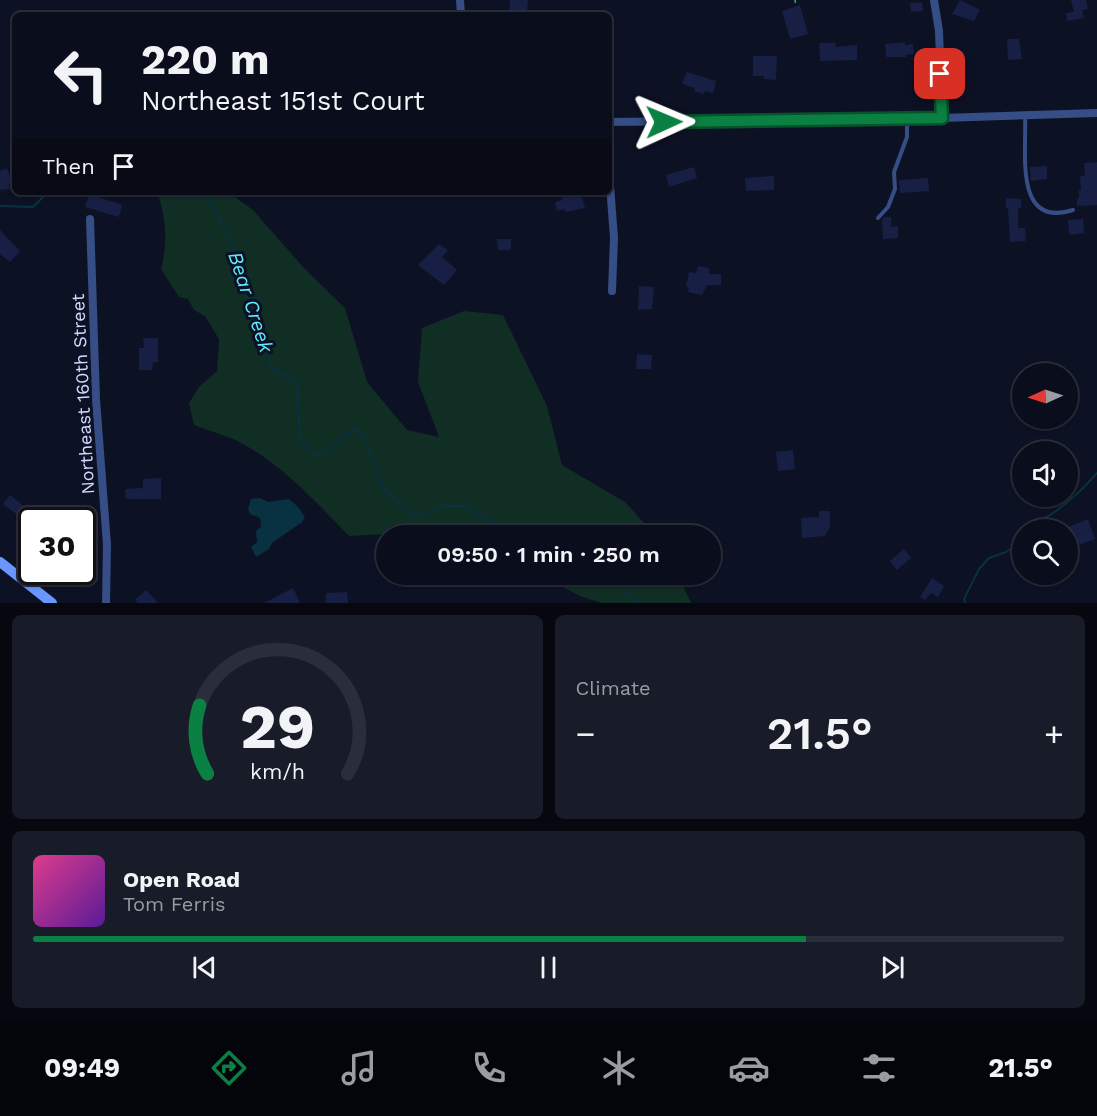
<!DOCTYPE html>
<meta charset="utf-8">
<style>
:root{--surface:#0a0d1b;--page:#181b28;--text:#f1f3f6;--muted:#999ca3;--line:#2a2d3a;--accent:#0b8043}
body{margin:0;font-family:"Work Sans",sans-serif;background:var(--page);color:var(--text);height:100vh;display:flex;flex-direction:column;font-size:22px;white-space:nowrap}
*{box-sizing:border-box;margin:0}
p{font-size:20px;color:var(--muted)}
.icon{flex:none;width:33px;height:33px;fill:none;stroke:currentColor;stroke-width:2;stroke-linecap:round;stroke-linejoin:round}
.map{position:relative;height:603px;overflow:hidden}
.sheet{display:flex;flex-direction:column;gap:12px;padding:12px;background:#06070f;flex:1}
.sheet>*{flex:none}
.top-card{position:absolute;left:12px;top:12px;width:600px;height:183px;border-radius:9px;box-shadow:0 2px 4px #0004,0 0 0 2px var(--line);background:#0a0d1b;color:var(--text);overflow:hidden}
.needle{width:39px;rotate:267deg}
.tools{position:absolute;left:1012px;top:363px;display:grid;gap:12px}
.tools a{display:grid;place-items:center;width:66px;height:66px;border-radius:50%;background:var(--surface);box-shadow:0 2px 4px #0004,0 0 0 2px var(--line);font-size:30px}
.speed{position:absolute;left:18px;top:507px;display:flex;gap:12px;font-size:30px;font-weight:700;text-align:center}
.speed>*{display:grid;place-content:center;width:78px;height:78px;border-radius:50%;background:var(--surface);box-shadow:0 2px 4px #0004,0 0 0 2px var(--line);line-height:1}
.speed .limit{border:3px solid #111;border-radius:9px;background:#fff;color:#111}
.pin{position:absolute;display:grid;place-items:center;width:51px;height:51px;color:#fff;margin:-26px;border-radius:12px;box-shadow:0 3px 9px #0006}
.me{position:absolute;width:66px;margin:-33px;rotate:89deg;stroke-linejoin:round;filter:drop-shadow(0 0 4px #0008)}
.turn{display:flex;align-items:center;gap:21px;height:126px;padding:0 30px;font-size:27px}
.turn .icon{width:78px;height:78px;stroke-width:2.5}
.turn b{display:block;font-size:42px;line-height:51px}
.then{display:flex;align-items:center;height:57px;padding:0 30px;background:#0003;gap:12px;font-size:22px}
.big{font-size:45px;font-weight:600;line-height:1.1}
.sheet .widget{flex:1;display:flex;flex-direction:column;justify-content:center;gap:9px;min-width:0;padding:0 21px;border-radius:9px;background:var(--page)}
.sheet .dial{align-items:center;gap:0}
.dial svg{height:156px;overflow:visible;fill:none;stroke:var(--line);stroke-width:7;stroke-linecap:round;text-anchor:middle}
.dial text{fill:var(--text);stroke:none}
.song{display:flex;align-items:center;gap:18px}
.cover{width:72px;height:72px;border-radius:9px;background:linear-gradient(135deg,hsl(330 70% 55%),hsl(270 70% 35%))}
.played{height:6px;border-radius:3px;background:linear-gradient(90deg,var(--accent) 75%,var(--line) 75%)}
.keys{display:flex;justify-content:space-around;direction:ltr}
.heat{display:flex;justify-content:space-between;align-items:center;font-size:33px;direction:ltr}
.sheet .tiles{flex:1;display:grid;gap:12px;grid-template-columns:1fr 1fr}
.widget:last-child{grid-column:span 2}
.trip{position:absolute;left:376px;top:525px;width:345px;height:60px;border-radius:30px;background:var(--surface);box-shadow:0 2px 4px #0004,0 0 0 2px var(--line);font-weight:600;line-height:60px;text-align:center}
.dock{display:flex;height:96px;justify-content:space-around;align-items:center;background:#04050b;color:var(--muted)}
.dock .icon{width:42px;height:42px}
.dock .active{color:var(--accent)}
.dock b{font-size:27px;color:var(--text)}
.map>svg:first-child{display:block}
.green{fill:#102e23}
.water{fill:#083142}
.lines{fill:none;stroke-linecap:round;stroke-linejoin:round}
.stream{stroke:#083142;stroke-width:2}
.building{fill:#181f45}
.path{stroke:#2ab980;stroke-width:1.5;stroke-dasharray:3 4.5;stroke-linecap:butt}
.lane{stroke:#364e85;stroke-width:4}
.street{stroke:#364e85;stroke-width:8}
.secondary{stroke:#6797ff;stroke-width:10}
.route-casing{stroke:#07532c;stroke-width:15}
.route{stroke:#0b8043;stroke-width:10}
.labels{text-anchor:middle;stroke-width:6;stroke-linejoin:round;paint-order:stroke}
.street-label{font-size:18px;fill:#d0daff;stroke:#0d1124}
.water-label{font-size:20px;font-style:italic;fill:#5eebff;stroke:#0d1124}
</style>
<div class="map">
<svg width="1097" height="603" viewBox="0 0 1097 603">
<rect width="100%" height="100%" fill="#0d1124"/>
<g class="green">
<path d="M157,192H228L253,210L304,268L345,308L367,382L407,430L439,437L418,382L422,328L464,311L503,315L547,406L562,465L625,502L655,535H468L437,523L406,533L349,536C315,501 278,460 233,439C220,434 207,430 194,425L189,403L199,387L217,371L219,339L205,316L194,310L188,299L179,297L161,269C168,245 166,215 157,192Z"/>
<polygon points="540,575 678,575 691,603 602,603 580,596"/>
</g>
<polygon class="water" points="260,498 268,502 289,499 298,507 305,517 302,522 272,543 269,549 256,557 251,547 257,542 256,531 261,527 260,518 250,514 248,509 251,499"/>
<g class="lines">
<g class="stream">
<polyline points="201,192 206,195 232,243 250,309 273,370 297,381 300,441 315,455 324,453 353,430 364,434 383,488 415,517 444,506 465,506 514,536"/>
<polyline points="0,206 33,207 48,192"/>
<path d="M1030,530C1037,521 1044,519 1053,513C1070,502 1084,488 1097,473"/>
<polyline points="564,574 588,584 608,579 617,582 633,599 640,603"/>
<polyline points="965,603 964,599 979,569 989,558 1006,552 1023,540"/>
</g>
</g>
<g class="building">
<polygon points="510,0 528,0 527,12 509,10"/>
<polygon points="960,0 980,10 974,21 952,14"/>
<polygon points="1071,0 1086,0 1088,9 1082,10 1084,18 1067,21 1066,13 1074,12"/>
<polygon points="922,2 923,11 911,12 910,3"/>
<polygon points="800,5 808,34 790,39 782,11"/>
<polygon points="1007,39 1019,39 1022,59 1008,60"/>
<polygon points="905,42 905,45 913,44 914,54 906,55 906,57 886,57 885,44"/>
<polygon points="819,43 836,43 835,47 857,45 857,60 820,61"/>
<polygon points="753,56 777,56 776,80 764,79 764,76 753,76"/>
<polygon points="687,72 716,81 713,93 705,91 704,94 694,91 695,88 682,84"/>
<polygon points="1097,162 1097,205 1077,206 1077,199 1079,198 1079,190 1081,190 1080,176 1085,176 1084,163"/>
<polygon points="1047,166 1047,179 1031,181 1030,167"/>
<polygon points="694,167 697,178 669,187 666,175"/>
<polygon points="7,168 13,183 9,184 10,189 0,190 0,171"/>
<polygon points="774,176 774,190 746,191 745,178"/>
<polygon points="928,178 929,191 900,193 899,180"/>
<polygon points="581,193 585,208 565,212 565,209 557,211 555,202 562,200 561,198"/>
<polygon points="89,194 122,205 119,217 85,207"/>
<polygon points="1006,198 1022,199 1021,208 1018,208 1018,228 1025,228 1026,241 1010,242 1008,208 1006,209"/>
<polygon points="884,217 891,217 891,227 898,226 898,238 883,239 882,220"/>
<polygon points="1083,219 1084,233 1069,235 1068,220"/>
<polygon points="0,230 20,251 10,262 0,254"/>
<polygon points="497,239 511,239 511,250 498,250"/>
<polygon points="439,244 448,250 442,257 457,270 444,285 418,265"/>
<polygon points="698,266 709,268 709,274 721,274 721,285 707,285 702,295 688,292 689,287 686,287 689,272 696,273"/>
<polygon points="639,286 654,287 652,309 638,310"/>
<polygon points="143,338 158,338 158,362 153,362 152,370 139,370 139,348 144,348"/>
<polygon points="637,354 652,355 651,369 636,369"/>
<polygon points="793,450 795,469 778,471 776,452"/>
<polygon points="161,478 161,499 126,499 125,489 143,488 143,479"/>
<polygon points="10,495 37,517 32,520 31,525 3,504"/>
<polygon points="819,511 830,511 830,527 825,536 802,538 801,518 819,517"/>
<polygon points="1088,519 1095,539 1068,549 1068,527"/>
<polygon points="904,549 911,558 897,570 890,561"/>
<polygon points="82,569 97,569 98,582 76,583 76,587 63,587 64,572 82,572"/>
<polygon points="932,578 944,586 938,597 931,593 925,600 920,597"/>
<polygon points="293,588 300,603 264,603"/>
<polygon points="146,590 158,603 138,603 135,600"/>
<polygon points="347,592 348,603 326,603 326,593"/>
</g>
<g class="lines">
<polyline class="path" points="795,0 796,7"/>
<g class="lane">
<path d="M1025,116C1027,151 1013,229 1073,210"/>
<polyline points="878,218 888,207 895,189 894,172 907,137 907,119"/>
</g>
<g class="street">
<polyline points="460,0 461,15"/>
<polyline points="934,0 939,31 942,118"/>
<polyline points="609,122 942,118 1097,113"/>
<polyline points="609,172 614,238 612,291"/>
<polyline points="90,219 96,399 107,545 106,603"/>
</g>
<polyline class="secondary" points="0,562 52,603"/>
</g>
<g class="lines">
<defs>
<polyline id="route" points="664,122 942,118 940,74"/>
</defs>
<use href="#route" class="route-casing"/>
<use href="#route" class="route"/>
</g>
<g class="labels">
<g class="street-label">
<text transform="translate(83 394) rotate(-93)" y="6">Northeast 160th Street</text>
</g>
<g class="water-label">
<text transform="translate(251 302) rotate(72)" y="7">Bear Creek</text>
</g>
</g>
</svg>
<div class="tools">
<a><svg class="needle" viewBox="-14 -14 28 28"><path d="M0-13l5 13h-10z" fill="#e53935"/><path d="M0 13l5-13h-10z" fill="#999ca3"/></svg></a>
<a><svg class="icon" aria-label="sound" viewBox="0 0 24 24"><path d="M4 9h4l5-4v14l-5-4H4zM17 9q2 3 0 6"/></svg></a>
<a><svg class="icon" aria-label="search" viewBox="0 0 24 24"><circle cx="10" cy="10" r="6"/><path d="M15 15l6 6"/></svg></a>
</div>
<div class="speed"><div class="limit">30</div></div>
<div class="pin" style="left:940px;top:74px;background:#d93025"><svg class="icon" aria-label="arrive" viewBox="0 0 24 24"><path d="M6 21V4h12l-3 4 3 4H6"/></svg></div>
<svg class="me" style="left:664px;top:122px" viewBox="-20 -20 40 40"><path d="M0-17L14 15 0 8-14 15z" fill="#0b8043" stroke="#fff" stroke-width="4"/></svg>
<div class="trip">09:50 · 1 min · 250 m</div>
<div class="top-card">
<div class="turn"><svg class="icon" aria-label="left" viewBox="0 0 24 24"><path d="M17 20v-9H6M10 6l-5 5 5 5"/></svg><div><b>220 m</b>Northeast 151st Court</div></div>
<div class="then">Then<svg class="icon" aria-label="arrive" viewBox="0 0 24 24"><path d="M6 21V4h12l-3 4 3 4H6"/></svg></div>
</div>
</div>
<section class="sheet">
<div class="tiles">
<div class="widget dial"><svg viewBox="0 0 100 80">
<path d="M14 69A42 42 0 1 1 86 69"/>
<path d="M14 69A42 42 0 0 1 10 34" stroke="#0b8043"/>
<text x="50" y="56" font-size="32" font-weight="700">29</text>
<text x="50" y="72" font-size="11">km/h</text>
</svg></div>
<div class="widget"><p>Climate</p>
<div class="heat"><a>−</a><b class="big">21.5°</b><a>+</a></div>
</div>
<div class="widget">
<div class="song"><i class="cover"></i><div><b>Open Road</b><p>Tom Ferris</p></div></div>
<div class="played"></div>
<div class="keys"><svg class="icon" aria-label="previous" viewBox="0 0 24 24"><path d="M18 5L8 12l10 7zM5 5v14"/></svg><svg class="icon" aria-label="pause" viewBox="0 0 24 24"><path d="M8 5v14M16 5v14"/></svg><svg class="icon" aria-label="next" viewBox="0 0 24 24"><path d="M6 5l10 7-10 7zM19 5v14"/></svg></div>
</div>
</div>
</section>
<nav class="dock">
<b>09:49</b>
<svg class="icon active" aria-label="directions" viewBox="0 0 24 24"><path d="M12 3l9 9-9 9-9-9zM9 14v-3h6M13 9l2 2-2 2"/></svg>
<svg class="icon" aria-label="music" viewBox="0 0 24 24"><path d="M9 18V5l10-2v13"/><circle cx="6" cy="18" r="3"/><circle cx="16" cy="16" r="3"/></svg>
<svg class="icon" aria-label="phone" viewBox="0 0 24 24"><path d="M5 4h4l2 5-3 2q2 4 5 5l2-3 5 2v4C11 20 4 13 5 4z"/></svg>
<svg class="icon" aria-label="climate" viewBox="0 0 24 24"><path d="M12 3v18M4 7l16 10M4 17L20 7"/></svg>
<svg class="icon" aria-label="car" viewBox="0 0 24 24"><path d="M5 17H2v-5l4-1 3-4h7l3 4 3 1v5h-3M9 17h6M6 11h13"/><circle cx="7" cy="17" r="2"/><circle cx="17" cy="17" r="2"/></svg>
<svg class="icon" aria-label="filters" viewBox="0 0 24 24"><path d="M4 7h16M4 17h16"/><circle cx="9" cy="7" r="2"/><circle cx="15" cy="17" r="2"/></svg>
<b>21.5°</b>
</nav>
